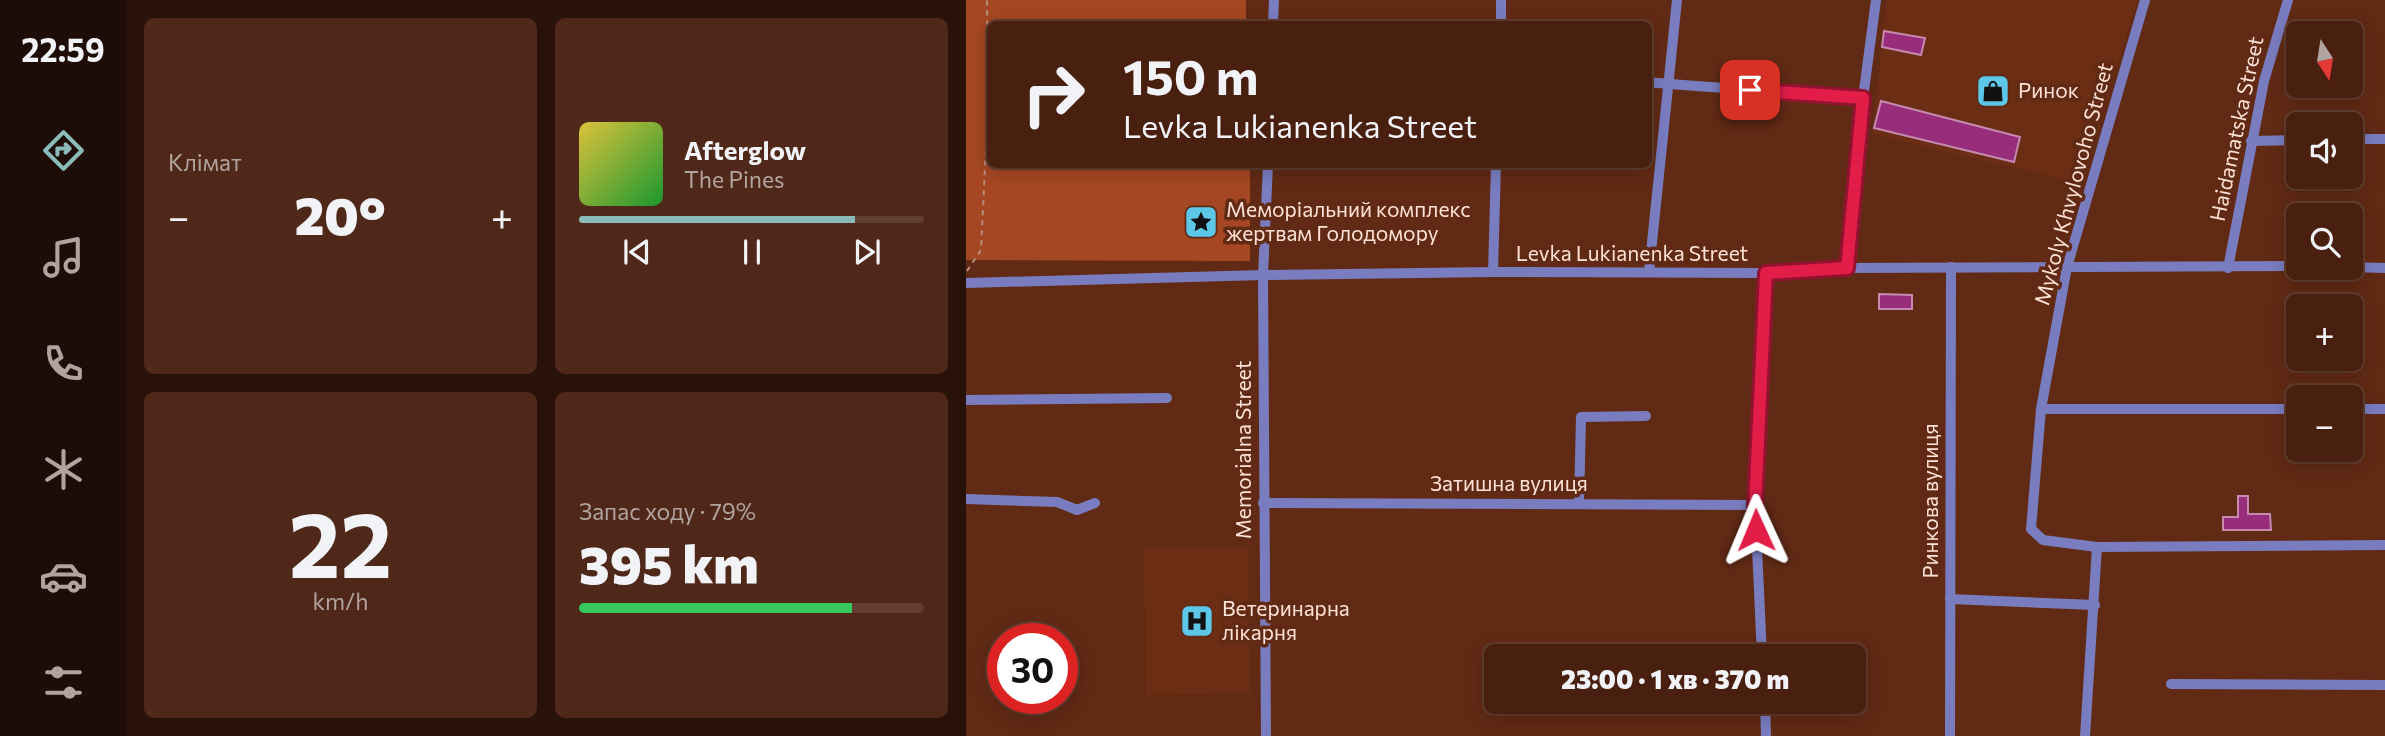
<!DOCTYPE html>
<html lang="uk">
<meta charset="utf-8">
<style>
:root{--surface:#492010;--page:#502819;--text:#f1f3f6;--muted:#b1a39f;--line:#613e30;--accent:#8bbbb9}
body{margin:0;font-family:Commissioner,sans-serif;background:var(--page);color:var(--text);height:100vh;display:flex;flex-direction:column;font-size:26px;white-space:nowrap}
*{box-sizing:border-box;margin:0}
p{font-size:23px;color:var(--muted)}
.icon{flex:none;width:38px;height:38px;fill:none;stroke:currentColor;stroke-width:2;stroke-linecap:round;stroke-linejoin:round}
.map{position:relative;flex:1;overflow:hidden}
.details{display:flex;flex-direction:column;gap:18px;padding:18px;background:#281209;width:840px}
.details>*{flex:none}
.hud{position:absolute;left:21px;top:21px;width:665px;height:147px;border-radius:10px;box-shadow:0 4px 18px #0003,0 0 0 2px var(--line);background:#492010;color:var(--text);overflow:hidden}
.needle{width:46px;rotate:168deg}
.tools{position:absolute;left:1320px;top:21px;display:grid;gap:14px}
.tools a{display:grid;place-items:center;width:77px;height:77px;border-radius:10px;background:var(--surface);box-shadow:0 4px 18px #0003,0 0 0 2px var(--line);font-size:35px}
.speed{position:absolute;left:21px;top:623px;display:flex;gap:14px;font-size:35px;font-weight:700;text-align:center}
.speed>*{display:grid;place-content:center;width:91px;height:91px;border-radius:50%;background:var(--surface);box-shadow:0 4px 18px #0003,0 0 0 2px var(--line);line-height:1}
.speed .limit{border:10px solid #d22;background:#fff;color:#111}
.pin{position:absolute;display:grid;place-items:center;width:60px;height:60px;color:#fff;margin:-30px;border-radius:14px;box-shadow:0 4px 10px #0006}
.me{position:absolute;width:77px;margin:-38px;rotate:359deg;stroke-linejoin:round;filter:drop-shadow(0 0 5px #0008)}
.turn{display:flex;align-items:center;gap:24px;height:147px;padding:0 21px;font-size:32px}
.turn .icon{width:91px;height:91px;stroke-width:2.5}
.turn b{display:block;font-size:49px;line-height:60px}
.big{font-size:52px;font-weight:800;line-height:1.1}
.details .tile{flex:1;display:flex;flex-direction:column;justify-content:center;gap:10px;min-width:0;padding:0 24px;border-radius:10px;background:var(--page)}
.details .dial{align-items:center;gap:0}
.dial b{font-size:91px;line-height:1}
.song{display:flex;align-items:center;gap:21px}
.cover{width:84px;height:84px;border-radius:10px;background:linear-gradient(135deg,hsl(50 70% 55%),hsl(130 70% 35%))}
.played{height:7px;border-radius:4px;background:linear-gradient(90deg,var(--accent) 80%,var(--line) 80%)}
.keys{display:flex;justify-content:space-around;direction:ltr}
.heat{display:flex;justify-content:space-between;align-items:center;font-size:38px;direction:ltr}
.charge{height:10px;border-radius:5px;background:linear-gradient(90deg,#34c759 79%,var(--line) 0)}
.details .tiles{flex:1;display:grid;gap:18px;grid-template-columns:repeat(2,1fr)}
.trip{position:absolute;left:518px;top:644px;width:382px;height:70px;border-radius:10px;background:var(--surface);box-shadow:0 4px 18px #0003,0 0 0 2px var(--line);font-weight:800;line-height:70px;text-align:center}
main{display:flex;flex:1;min-height:0}
.menu{display:flex;flex-direction:column;width:126px;justify-content:space-around;align-items:center;background:#1d0d06;color:var(--muted)}
.menu .icon{width:49px;height:49px}
.menu .on{color:var(--accent)}
.menu b{font-size:32px;color:var(--text)}
.map>svg:first-child{display:block}
.built{fill:#6c2d15}
.green{fill:#a54722}
.building{fill:#982e7b;stroke:#c58ab0;stroke-width:2}
.lines{fill:none;stroke-linecap:round;stroke-linejoin:round}
.path{stroke:#b78e7e;stroke-width:2;stroke-dasharray:5 5;stroke-linecap:butt}
.minor{stroke:#797dc0;stroke-width:10}
.route-casing{stroke:#92132f;stroke-width:18}
.route{stroke:#e11d48;stroke-width:12}
.labels{text-anchor:middle;stroke-width:7;stroke-linejoin:round;paint-order:stroke}
.poi-label{font-size:21px;fill:#ffe2d7;stroke:#612a15;text-anchor:start}
.street-label{font-size:21px;fill:#ffe2d7;stroke:#612a15}
</style>
<main>
<nav class="menu">
<b>22:59</b>
<svg class="icon on" aria-label="directions" viewBox="0 0 24 24"><path d="M12 3l9 9-9 9-9-9zM9 14v-3h6M13 9l2 2-2 2"/></svg>
<svg class="icon" aria-label="music" viewBox="0 0 24 24"><path d="M9 18V5l10-2v13"/><circle cx="6" cy="18" r="3"/><circle cx="16" cy="16" r="3"/></svg>
<svg class="icon" aria-label="phone" viewBox="0 0 24 24"><path d="M5 4h4l2 5-3 2q2 4 5 5l2-3 5 2v4C11 20 4 13 5 4z"/></svg>
<svg class="icon" aria-label="climate" viewBox="0 0 24 24"><path d="M12 3v18M4 7l16 10M4 17L20 7"/></svg>
<svg class="icon" aria-label="car" viewBox="0 0 24 24"><path d="M5 17H2v-5l4-1 3-4h7l3 4 3 1v5h-3M9 17h6M6 11h13"/><circle cx="7" cy="17" r="2"/><circle cx="17" cy="17" r="2"/></svg>
<svg class="icon" aria-label="filters" viewBox="0 0 24 24"><path d="M4 7h16M4 17h16"/><circle cx="9" cy="7" r="2"/><circle cx="15" cy="17" r="2"/></svg>
</nav>
<section class="details">
<div class="tiles">
<div class="tile"><p>Клімат</p>
<div class="heat"><a>−</a><b class="big">20°</b><a>+</a></div>
</div>
<div class="tile">
<div class="song"><i class="cover"></i><div><b>Afterglow</b><p>The Pines</p></div></div>
<div class="played"></div>
<div class="keys"><svg class="icon" aria-label="previous" viewBox="0 0 24 24"><path d="M18 5L8 12l10 7zM5 5v14"/></svg><svg class="icon" aria-label="pause" viewBox="0 0 24 24"><path d="M8 5v14M16 5v14"/></svg><svg class="icon" aria-label="next" viewBox="0 0 24 24"><path d="M6 5l10 7-10 7zM19 5v14"/></svg></div>
</div>
<div class="tile dial"><b>22</b><p>km/h</p></div>
<div class="tile"><p>Запас ходу · 79%</p><b class="big">395 km</b><div class="charge"></div></div>
</div>
</section>
<div class="map">
<svg width="1419" height="736" viewBox="0 0 1419 736">
<rect width="100%" height="100%" fill="#612a15"/>
<g class="built">
<polygon points="921,0 1171,0 1116,184 906,134"/>
<polygon points="282,547 284,693 180,695 178,548"/>
</g>
<polygon class="green" points="0,0 280,0 280,24 24,24 24,164 284,165 284,261 0,260"/>
<g class="building">
<polygon points="918,31 959,38 955,55 916,47"/>
<polygon points="915,101 1054,137 1048,162 908,128"/>
<polygon points="913,294 946,295 946,309 913,309"/>
<polygon points="1272,496 1282,496 1282,514 1304,514 1305,530 1257,530 1257,517 1272,517"/>
</g>
<g class="lines">
<polyline class="path" points="1,271 15,250 22,104 21,0"/>
<g class="minor">
<polyline points="1179,0 1101,267 1075,409 1065,529 1077,540 1131,547 1419,545"/>
<polyline points="307,24 308,0"/>
<polyline points="535,24 535,0"/>
<path d="M682,82C754,89 825,91 897,98"/>
<polyline points="1384,139 1419,139"/>
<polyline points="1285,141 1332,140"/>
<polyline points="1384,267 1419,268"/>
<polyline points="881,268 897,98 910,0"/>
<polyline points="1262,268 1298,81 1322,0"/>
<polyline points="527,272 530,164"/>
<polyline points="683,272 711,0"/>
<polyline points="0,283 297,275 527,272 800,273 881,268 1332,266"/>
<polyline points="0,400 201,398"/>
<polyline points="1075,409 1332,409"/>
<polyline points="1384,409 1419,409"/>
<polyline points="0,499 91,502 111,510 129,503"/>
<polyline points="297,503 789,505"/>
<polyline points="613,504 615,417 680,416"/>
<polyline points="984,599 1129,605"/>
<polyline points="796,656 789,505 800,273"/>
<polyline points="1205,684 1419,685"/>
<polyline points="799,702 800,736"/>
<polyline points="300,736 297,275 302,164"/>
<polyline points="984,736 985,267"/>
<polyline points="1119,736 1131,547"/>
</g>
</g>
<g class="lines">
<defs>
<polyline id="route" points="784,90 897,98 881,268 800,273 789,505 790,530"/>
</defs>
<use href="#route" class="route-casing"/>
<use href="#route" class="route"/>
</g>
<defs>
<symbol id="shop-square" viewBox="-11 -11 22 22"><rect x="-9" y="-9" width="18" height="18" rx="4" fill="#5cc7e7" stroke="#612a15"/><path d="M-5-2.5h2.3a2.7 3.5 0 0 1 5.4 0H5L5.5 6h-11ZM-1.5-2.5h3a1.5 2.3 0 0 0-3 0Z" fill="#111"/></symbol>
<symbol id="sight-square" viewBox="-11 -11 22 22"><rect x="-9" y="-9" width="18" height="18" rx="4" fill="#5cc7e7" stroke="#612a15"/><path d="M0-6L1.8-2.2L6-1.7L2.9 1.2L3.7 5.4L0 3.3L-3.7 5.4L-2.9 1.2L-6-1.7L-1.8-2.2Z" fill="#111"/></symbol>
<symbol id="hospital-square" viewBox="-11 -11 22 22"><rect x="-9" y="-9" width="18" height="18" rx="4" fill="#5cc7e7" stroke="#612a15"/><path d="M-5-5h3v3.5h4V-5h3V5h-3V1.5h-4V5h-3Z" fill="#111"/></symbol>
</defs>
<g fill-rule="evenodd">
<use href="#shop-square" x="1008" y="72" width="38" height="38"/>
<use href="#sight-square" x="216" y="203" width="38" height="38"/>
<use href="#hospital-square" x="212" y="602" width="38" height="38"/>
</g>
<g class="labels">
<g class="poi-label">
<text x="1052" y="98">Ринок</text>
<text x="260" y="217">Меморіальний комплекс<tspan x="260" dy="24">жертвам Голодомору</tspan></text>
<text x="256" y="616">Ветеринарна<tspan x="256" dy="24">лікарня</tspan></text>
</g>
<g class="street-label">
<text transform="translate(1271 129) rotate(-78)" y="7">Haidamatska Street</text>
<text transform="translate(1108 184) rotate(-75)" y="7">Mykoly Khvylovoho Street</text>
<text x="666" y="261">Levka Lukianenka Street</text>
<text transform="translate(278 450) rotate(-90)" y="7">Memorialna Street</text>
<text x="543" y="491">Затишна вулиця</text>
<text transform="translate(965 501) rotate(-90)" y="7">Ринкова вулиця</text>
</g>
</g>
</svg>
<div class="tools">
<a><svg class="needle" viewBox="-14 -14 28 28"><path d="M0-13l5 13h-10z" fill="#e53935"/><path d="M0 13l5-13h-10z" fill="#b1a39f"/></svg></a>
<a><svg class="icon" aria-label="sound" viewBox="0 0 24 24"><path d="M4 9h4l5-4v14l-5-4H4zM17 9q2 3 0 6"/></svg></a>
<a><svg class="icon" aria-label="search" viewBox="0 0 24 24"><circle cx="10" cy="10" r="6"/><path d="M15 15l6 6"/></svg></a>
<a>+</a>
<a>−</a>
</div>
<div class="speed"><div class="limit">30</div></div>
<div class="pin" style="left:784px;top:90px;background:#d93025"><svg class="icon" aria-label="arrive" viewBox="0 0 24 24"><path d="M6 21V4h12l-3 4 3 4H6"/></svg></div>
<svg class="me" style="left:790px;top:530px" viewBox="-20 -20 40 40"><path d="M0-17L14 15 0 8-14 15z" fill="#e11d48" stroke="#fff" stroke-width="4"/></svg>
<div class="trip">23:00 · 1 хв · 370 m</div>
<div class="hud">
<div class="turn"><svg class="icon" aria-label="right" viewBox="0 0 24 24"><path d="M7 20v-9h11M14 6l5 5-5 5"/></svg><div><b>150 m</b>Levka Lukianenka Street</div></div>
</div>
</div>
</main>
